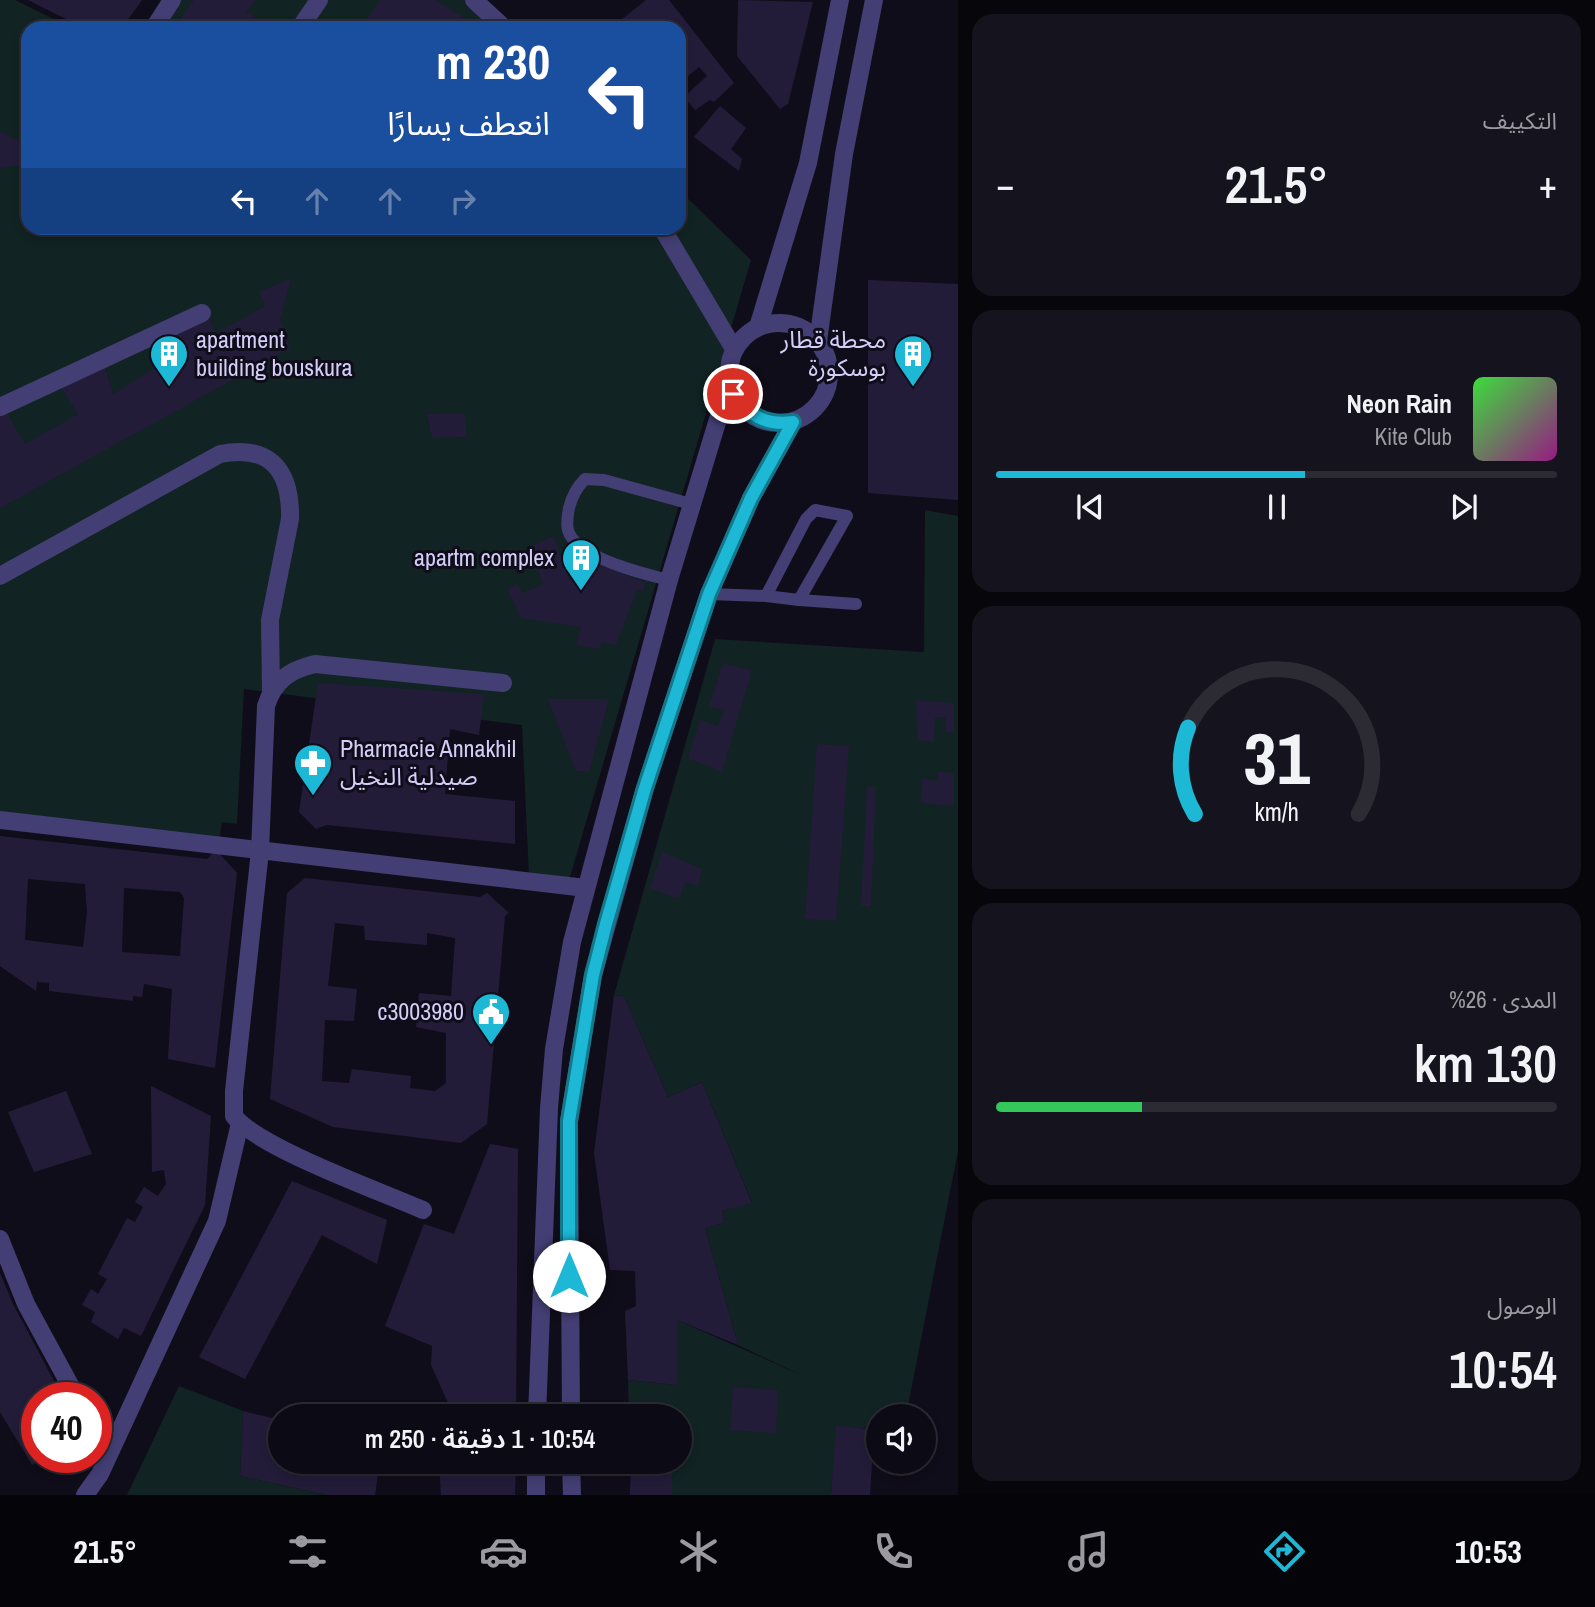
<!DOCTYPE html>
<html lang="ar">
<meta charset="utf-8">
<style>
:root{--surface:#0c0a14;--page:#15131d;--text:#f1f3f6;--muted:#9a9aa0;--line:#2c2b34;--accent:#1cb8d5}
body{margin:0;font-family:"Archivo Narrow","Noto Sans Arabic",sans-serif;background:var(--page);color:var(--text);direction:rtl;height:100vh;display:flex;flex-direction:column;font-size:26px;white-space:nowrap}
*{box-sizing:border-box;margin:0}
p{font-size:23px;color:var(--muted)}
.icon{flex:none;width:38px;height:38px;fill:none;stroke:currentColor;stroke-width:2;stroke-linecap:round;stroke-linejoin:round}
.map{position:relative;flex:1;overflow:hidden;direction:ltr}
.sheet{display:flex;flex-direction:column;gap:14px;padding:14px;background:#07060b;width:637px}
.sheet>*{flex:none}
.top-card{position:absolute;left:21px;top:21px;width:665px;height:214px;border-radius:21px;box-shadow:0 4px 10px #0003,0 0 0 2px var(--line);direction:rtl;background:#1a4fa0;color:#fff;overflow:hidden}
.buttons{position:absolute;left:866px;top:1404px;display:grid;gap:14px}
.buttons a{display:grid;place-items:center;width:70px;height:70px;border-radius:50%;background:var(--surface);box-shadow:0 4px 10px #0003,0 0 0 2px var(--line);font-size:35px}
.speed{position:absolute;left:21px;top:1382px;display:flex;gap:14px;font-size:35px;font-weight:700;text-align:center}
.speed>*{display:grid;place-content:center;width:91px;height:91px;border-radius:50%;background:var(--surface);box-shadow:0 4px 10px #0003,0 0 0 2px var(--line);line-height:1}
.speed .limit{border:10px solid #d22;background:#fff;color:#111}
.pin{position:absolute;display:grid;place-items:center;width:60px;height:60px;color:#fff;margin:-30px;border:4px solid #fff;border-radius:50%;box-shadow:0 2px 7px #0007}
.me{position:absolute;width:77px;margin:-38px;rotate:0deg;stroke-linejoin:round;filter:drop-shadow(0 0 5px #0008)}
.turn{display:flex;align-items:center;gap:24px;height:147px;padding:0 21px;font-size:32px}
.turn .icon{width:91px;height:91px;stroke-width:2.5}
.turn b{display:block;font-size:49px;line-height:60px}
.lanes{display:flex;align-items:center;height:66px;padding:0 21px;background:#0003;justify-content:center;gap:35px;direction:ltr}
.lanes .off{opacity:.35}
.big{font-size:52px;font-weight:600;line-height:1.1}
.sheet .card{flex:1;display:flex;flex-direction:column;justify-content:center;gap:10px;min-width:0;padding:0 24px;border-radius:21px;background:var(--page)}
.sheet .dial{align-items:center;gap:0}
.dial svg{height:182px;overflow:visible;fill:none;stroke:var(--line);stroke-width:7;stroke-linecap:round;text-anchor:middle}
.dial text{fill:var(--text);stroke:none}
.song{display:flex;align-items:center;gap:21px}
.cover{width:84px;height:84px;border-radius:10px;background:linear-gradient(135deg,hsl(120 70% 55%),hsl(310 70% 35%))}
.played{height:7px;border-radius:4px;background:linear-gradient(90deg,var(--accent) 55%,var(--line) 55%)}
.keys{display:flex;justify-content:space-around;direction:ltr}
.heat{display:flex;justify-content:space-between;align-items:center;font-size:38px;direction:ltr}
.charge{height:10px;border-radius:5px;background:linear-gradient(90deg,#34c759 26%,var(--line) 0)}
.trip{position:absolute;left:268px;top:1404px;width:424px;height:70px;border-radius:35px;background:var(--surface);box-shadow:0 4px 10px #0003,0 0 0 2px var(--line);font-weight:600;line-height:70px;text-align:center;direction:rtl}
.tabs{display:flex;height:112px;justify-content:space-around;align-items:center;background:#050408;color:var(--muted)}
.tabs .icon{width:49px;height:49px}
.tabs .active{color:var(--accent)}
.tabs b{font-size:32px;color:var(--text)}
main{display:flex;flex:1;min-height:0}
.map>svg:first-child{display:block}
.green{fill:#112323}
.building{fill:#231c39;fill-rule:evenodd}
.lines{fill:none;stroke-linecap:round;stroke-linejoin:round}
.service{stroke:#433e73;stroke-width:12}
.minor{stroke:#433e73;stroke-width:18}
.tertiary{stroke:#433e73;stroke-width:18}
.route-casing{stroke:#12788a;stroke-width:18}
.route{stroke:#1cb8d5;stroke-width:12}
.labels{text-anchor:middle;stroke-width:6;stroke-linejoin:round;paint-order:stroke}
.poi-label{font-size:24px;fill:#d4cdf8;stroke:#100d1a;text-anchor:end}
</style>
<main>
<section class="sheet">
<div class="card"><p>التكييف</p>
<div class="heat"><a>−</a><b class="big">21.5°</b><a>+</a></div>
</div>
<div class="card">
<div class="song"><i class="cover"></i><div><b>Neon Rain</b><p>Kite Club</p></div></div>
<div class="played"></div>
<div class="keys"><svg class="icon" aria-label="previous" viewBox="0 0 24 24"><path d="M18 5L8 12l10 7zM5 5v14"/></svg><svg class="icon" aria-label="pause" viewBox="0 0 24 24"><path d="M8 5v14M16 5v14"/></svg><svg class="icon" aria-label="next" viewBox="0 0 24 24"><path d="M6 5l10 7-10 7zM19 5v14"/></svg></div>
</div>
<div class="card dial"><svg viewBox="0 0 100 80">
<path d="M14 69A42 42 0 1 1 86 69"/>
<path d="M14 69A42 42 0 0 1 11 31" stroke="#1cb8d5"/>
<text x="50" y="56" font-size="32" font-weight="700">31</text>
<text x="50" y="72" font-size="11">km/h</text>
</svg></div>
<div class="card"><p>المدى · 26%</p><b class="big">130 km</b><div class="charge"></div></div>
<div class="card"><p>الوصول</p><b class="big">10:54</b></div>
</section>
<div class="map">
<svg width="958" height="1495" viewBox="0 0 958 1495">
<rect width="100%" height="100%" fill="#100d1a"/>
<g class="green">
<polygon points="0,0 15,0 72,28 28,28 28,228 679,228 679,190 751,260 569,880 529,876 522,725 244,689 237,824 222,822 218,848 0,811"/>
<polygon points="166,0 485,0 514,28 147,28"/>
<polygon points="925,510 958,516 958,1151 906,1416 878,1416 878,1430 837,1426 831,1495 672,1495 672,1461 679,1461 679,1416 629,1416 628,1380 677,1385 677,1320 801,1375 738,1345 705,1228 724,1223 722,1211 752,1202 702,1082 668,1097 624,996 614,995 715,639 924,652"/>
<polygon points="179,1386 243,1411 240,1476 327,1495 127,1495"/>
</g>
<g class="building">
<polygon points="28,0 142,0 122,28 84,28"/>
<polygon points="194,0 256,0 246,12 268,25 266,28 174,28"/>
<polygon points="380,0 436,0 479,28 361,28"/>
<polygon points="646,0 669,0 734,83 714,102 710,100 695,110 684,97 707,76 699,67 682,81 679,78 679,28 611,28"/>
<polygon points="738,0 813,2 788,104 780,109 737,56"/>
<polygon points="720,106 746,128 731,149 742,159 739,171 694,137"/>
<polygon points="0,132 28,145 28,165 0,167"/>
<polygon points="291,278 280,319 290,348 0,508 0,410 4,408 25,444 78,414 58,383 103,363 113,394 172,357 159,339 207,314 216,334 265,306 259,292"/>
<polygon points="868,280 958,284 958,500 868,493"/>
<polygon points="464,413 467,437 432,438 427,414"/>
<polygon points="554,536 569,581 571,575 589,579 593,562 646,583 643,591 637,590 616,645 602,642 599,649 576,645 581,627 521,618 508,590 517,584 523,593 543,584 530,547"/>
<polygon points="723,663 752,670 722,771 688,759 700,720 718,726 724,710 709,706"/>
<polygon points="318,683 484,694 479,735 450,729 445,794 515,801 515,844 327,825 316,829 299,812"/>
<polygon points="548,699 609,699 589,772 576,771"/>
<polygon points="916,700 954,703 954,733 946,732 946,717 935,717 934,742 918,740"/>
<polygon points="817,744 849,746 836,921 805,919"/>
<polygon points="938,771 954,773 954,806 921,803 922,778 937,781"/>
<polygon points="867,787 876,787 871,906 861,906"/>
<path d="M0,836L207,859L216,850L237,873L215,1068L168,1059L172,989L144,984L142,997L133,996V1001L49,991V983L37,982L36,991L0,966ZM28,879L85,884L87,912L83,947L25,940ZM124,888L180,892L184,898L180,956L122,952Z"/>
<polygon points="662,852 702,869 698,886 685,882 679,899 650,888"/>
<path d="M305,878L480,897L487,893L509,913L505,916L487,1124L461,1143L333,1127L270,1099L287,893ZM335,923L364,926L365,940L427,945V933L455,938L451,996L419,993L416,1027L446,1033V1083L435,1091L410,1088L411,1076L352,1069L349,1083L322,1081L325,1020L354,1021L357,989L328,986Z"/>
<polygon points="614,995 624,996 668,1097 702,1082 752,1203 722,1211 724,1223 705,1228 738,1345 677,1320 677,1385 628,1380 625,1311 636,1306 635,1271 610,1270 594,1153"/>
<polygon points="151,1086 211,1116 205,1205 141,1336 124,1328 118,1339 91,1322 95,1312 82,1305 91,1289 98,1294 107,1279 98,1274 127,1218 135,1222 143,1207 135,1202 144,1187 158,1196 166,1184 164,1170 152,1172"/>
<polygon points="66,1091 92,1154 34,1172 8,1112"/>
<polygon points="490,1144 518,1149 516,1416 454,1416 431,1365 432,1346 385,1326 424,1224 454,1234"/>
<polygon points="292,1181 387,1220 377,1264 322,1235 245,1379 199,1357"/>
<polygon points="0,1273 13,1304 63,1398 37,1398 37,1458 45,1458 32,1465 0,1412"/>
<polygon points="733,1387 778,1390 776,1433 730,1430"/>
<polygon points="243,1411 280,1420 280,1461 380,1461 375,1495 327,1495 240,1476"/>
<polygon points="836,1425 874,1430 870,1495 831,1495"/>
<polygon points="439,1461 516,1461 515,1495 441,1495"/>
<polygon points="631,1461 672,1461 672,1495 630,1495"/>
</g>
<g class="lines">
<g class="service">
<path d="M669,580C644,574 575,557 568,530C566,523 568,514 569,508C572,496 576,488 585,479L604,480L691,504"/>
<polyline points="709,594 766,596 806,519 815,510 847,516 799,600 856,604"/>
<polyline points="766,596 799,600"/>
</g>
<g class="minor">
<polyline points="474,0 504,28"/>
<polyline points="154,28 172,0"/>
<polyline points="300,28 319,0"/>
<polyline points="286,228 304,228"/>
<polyline points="662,228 734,349"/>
<polyline points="0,407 202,313"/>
<path d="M0,576L220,454C271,444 291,471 290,519L270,620L271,690"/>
<polyline points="0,820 586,888"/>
<path d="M423,1210C382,1192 257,1147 234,1116V1091L260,851L266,706C274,681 289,670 315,664L503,683"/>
<polyline points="0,1239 26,1304 77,1398"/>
<polyline points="85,1495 100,1474 217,1221 240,1123"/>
</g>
<g class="tertiary">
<circle cx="779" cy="373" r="50"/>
<polyline points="758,327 808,163 840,0"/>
<polyline points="818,341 844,154 874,0"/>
<polyline points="537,1416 549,1108 554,1049 572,942 669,580 729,383"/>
<polyline points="571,1416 569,1121 593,975 645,788 709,594 751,498 793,422"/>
<polyline points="571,1461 572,1495"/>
<polyline points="536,1495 536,1461"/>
</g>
</g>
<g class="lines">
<defs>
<path id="route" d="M569,1276V1121L593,975L606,924L645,788L709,594L751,498L793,422C766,426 748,415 733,394"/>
</defs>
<use href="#route" class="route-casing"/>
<use href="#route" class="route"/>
</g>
<defs>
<symbol id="building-pin" viewBox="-11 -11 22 30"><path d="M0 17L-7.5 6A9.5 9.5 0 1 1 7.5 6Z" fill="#1cb8d5" stroke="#100d1a"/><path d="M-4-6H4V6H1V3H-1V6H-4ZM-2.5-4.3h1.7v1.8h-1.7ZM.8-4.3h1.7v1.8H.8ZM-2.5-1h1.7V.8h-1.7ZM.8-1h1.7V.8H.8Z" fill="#fff"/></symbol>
<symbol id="pharmacy-pin" viewBox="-11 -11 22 30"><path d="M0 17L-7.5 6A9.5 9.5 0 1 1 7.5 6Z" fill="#1cb8d5" stroke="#100d1a"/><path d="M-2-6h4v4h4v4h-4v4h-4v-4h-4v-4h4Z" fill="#fff"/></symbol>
<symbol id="civic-pin" viewBox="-11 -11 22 30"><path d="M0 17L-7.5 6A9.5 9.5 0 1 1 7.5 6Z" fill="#1cb8d5" stroke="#100d1a"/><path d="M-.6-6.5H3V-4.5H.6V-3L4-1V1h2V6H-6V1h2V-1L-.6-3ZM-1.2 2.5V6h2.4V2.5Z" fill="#fff"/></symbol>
</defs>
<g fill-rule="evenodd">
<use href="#building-pin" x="147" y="332" width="44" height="60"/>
<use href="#building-pin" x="891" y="332" width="44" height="60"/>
<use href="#building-pin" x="559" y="536" width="44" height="60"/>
<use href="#pharmacy-pin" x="291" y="741" width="44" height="60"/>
<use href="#civic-pin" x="469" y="990" width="44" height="60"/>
</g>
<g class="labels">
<g class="poi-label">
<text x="196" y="348" text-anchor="start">apartment<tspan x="196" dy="28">building bouskura</tspan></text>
<text x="886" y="348">محطة قطار<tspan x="886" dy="28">بوسكورة</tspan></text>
<text x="554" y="566">apartm complex</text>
<text x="340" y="757" text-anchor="start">Pharmacie Annakhil<tspan x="340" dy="28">صيدلية النخيل</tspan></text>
<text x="464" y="1020">c3003980</text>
</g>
</g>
</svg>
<div class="buttons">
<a><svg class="icon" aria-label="sound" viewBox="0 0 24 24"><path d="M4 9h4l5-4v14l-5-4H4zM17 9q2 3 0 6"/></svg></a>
</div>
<div class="speed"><div class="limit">40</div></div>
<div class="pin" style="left:733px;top:394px;background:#d93025"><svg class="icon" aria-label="arrive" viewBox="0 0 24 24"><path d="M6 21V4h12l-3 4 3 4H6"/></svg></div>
<svg class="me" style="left:569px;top:1276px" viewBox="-20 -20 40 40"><circle r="19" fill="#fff"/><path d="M0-13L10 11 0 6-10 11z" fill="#1cb8d5"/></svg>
<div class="trip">10:54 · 1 دقيقة · 250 m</div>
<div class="top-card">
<div class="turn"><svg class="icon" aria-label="left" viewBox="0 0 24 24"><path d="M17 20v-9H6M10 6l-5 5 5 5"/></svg><div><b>230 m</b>انعطف يسارًا</div></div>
<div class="lanes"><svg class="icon" aria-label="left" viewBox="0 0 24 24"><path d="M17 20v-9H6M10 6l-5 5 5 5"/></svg><svg class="icon off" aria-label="ahead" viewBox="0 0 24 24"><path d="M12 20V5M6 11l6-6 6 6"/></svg><svg class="icon off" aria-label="ahead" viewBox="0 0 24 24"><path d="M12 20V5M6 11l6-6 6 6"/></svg><svg class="icon off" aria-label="right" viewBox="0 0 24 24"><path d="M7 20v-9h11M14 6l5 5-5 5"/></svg></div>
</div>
</div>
</main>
<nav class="tabs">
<b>10:53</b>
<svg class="icon active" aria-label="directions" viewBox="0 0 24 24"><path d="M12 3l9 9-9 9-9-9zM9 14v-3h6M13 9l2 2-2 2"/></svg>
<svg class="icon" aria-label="music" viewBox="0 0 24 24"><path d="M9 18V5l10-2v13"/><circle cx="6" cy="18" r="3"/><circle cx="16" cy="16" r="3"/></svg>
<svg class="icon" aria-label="phone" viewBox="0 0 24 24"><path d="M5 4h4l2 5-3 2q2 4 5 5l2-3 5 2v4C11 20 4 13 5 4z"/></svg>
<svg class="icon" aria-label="climate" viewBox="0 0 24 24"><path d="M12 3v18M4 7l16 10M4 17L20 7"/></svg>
<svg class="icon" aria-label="car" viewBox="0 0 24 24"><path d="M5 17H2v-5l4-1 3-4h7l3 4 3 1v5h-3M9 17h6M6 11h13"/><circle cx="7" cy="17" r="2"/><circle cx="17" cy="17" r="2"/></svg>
<svg class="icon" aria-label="filters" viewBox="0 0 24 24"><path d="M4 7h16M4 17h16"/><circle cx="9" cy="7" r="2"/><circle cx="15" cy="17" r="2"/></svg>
<b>21.5°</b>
</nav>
